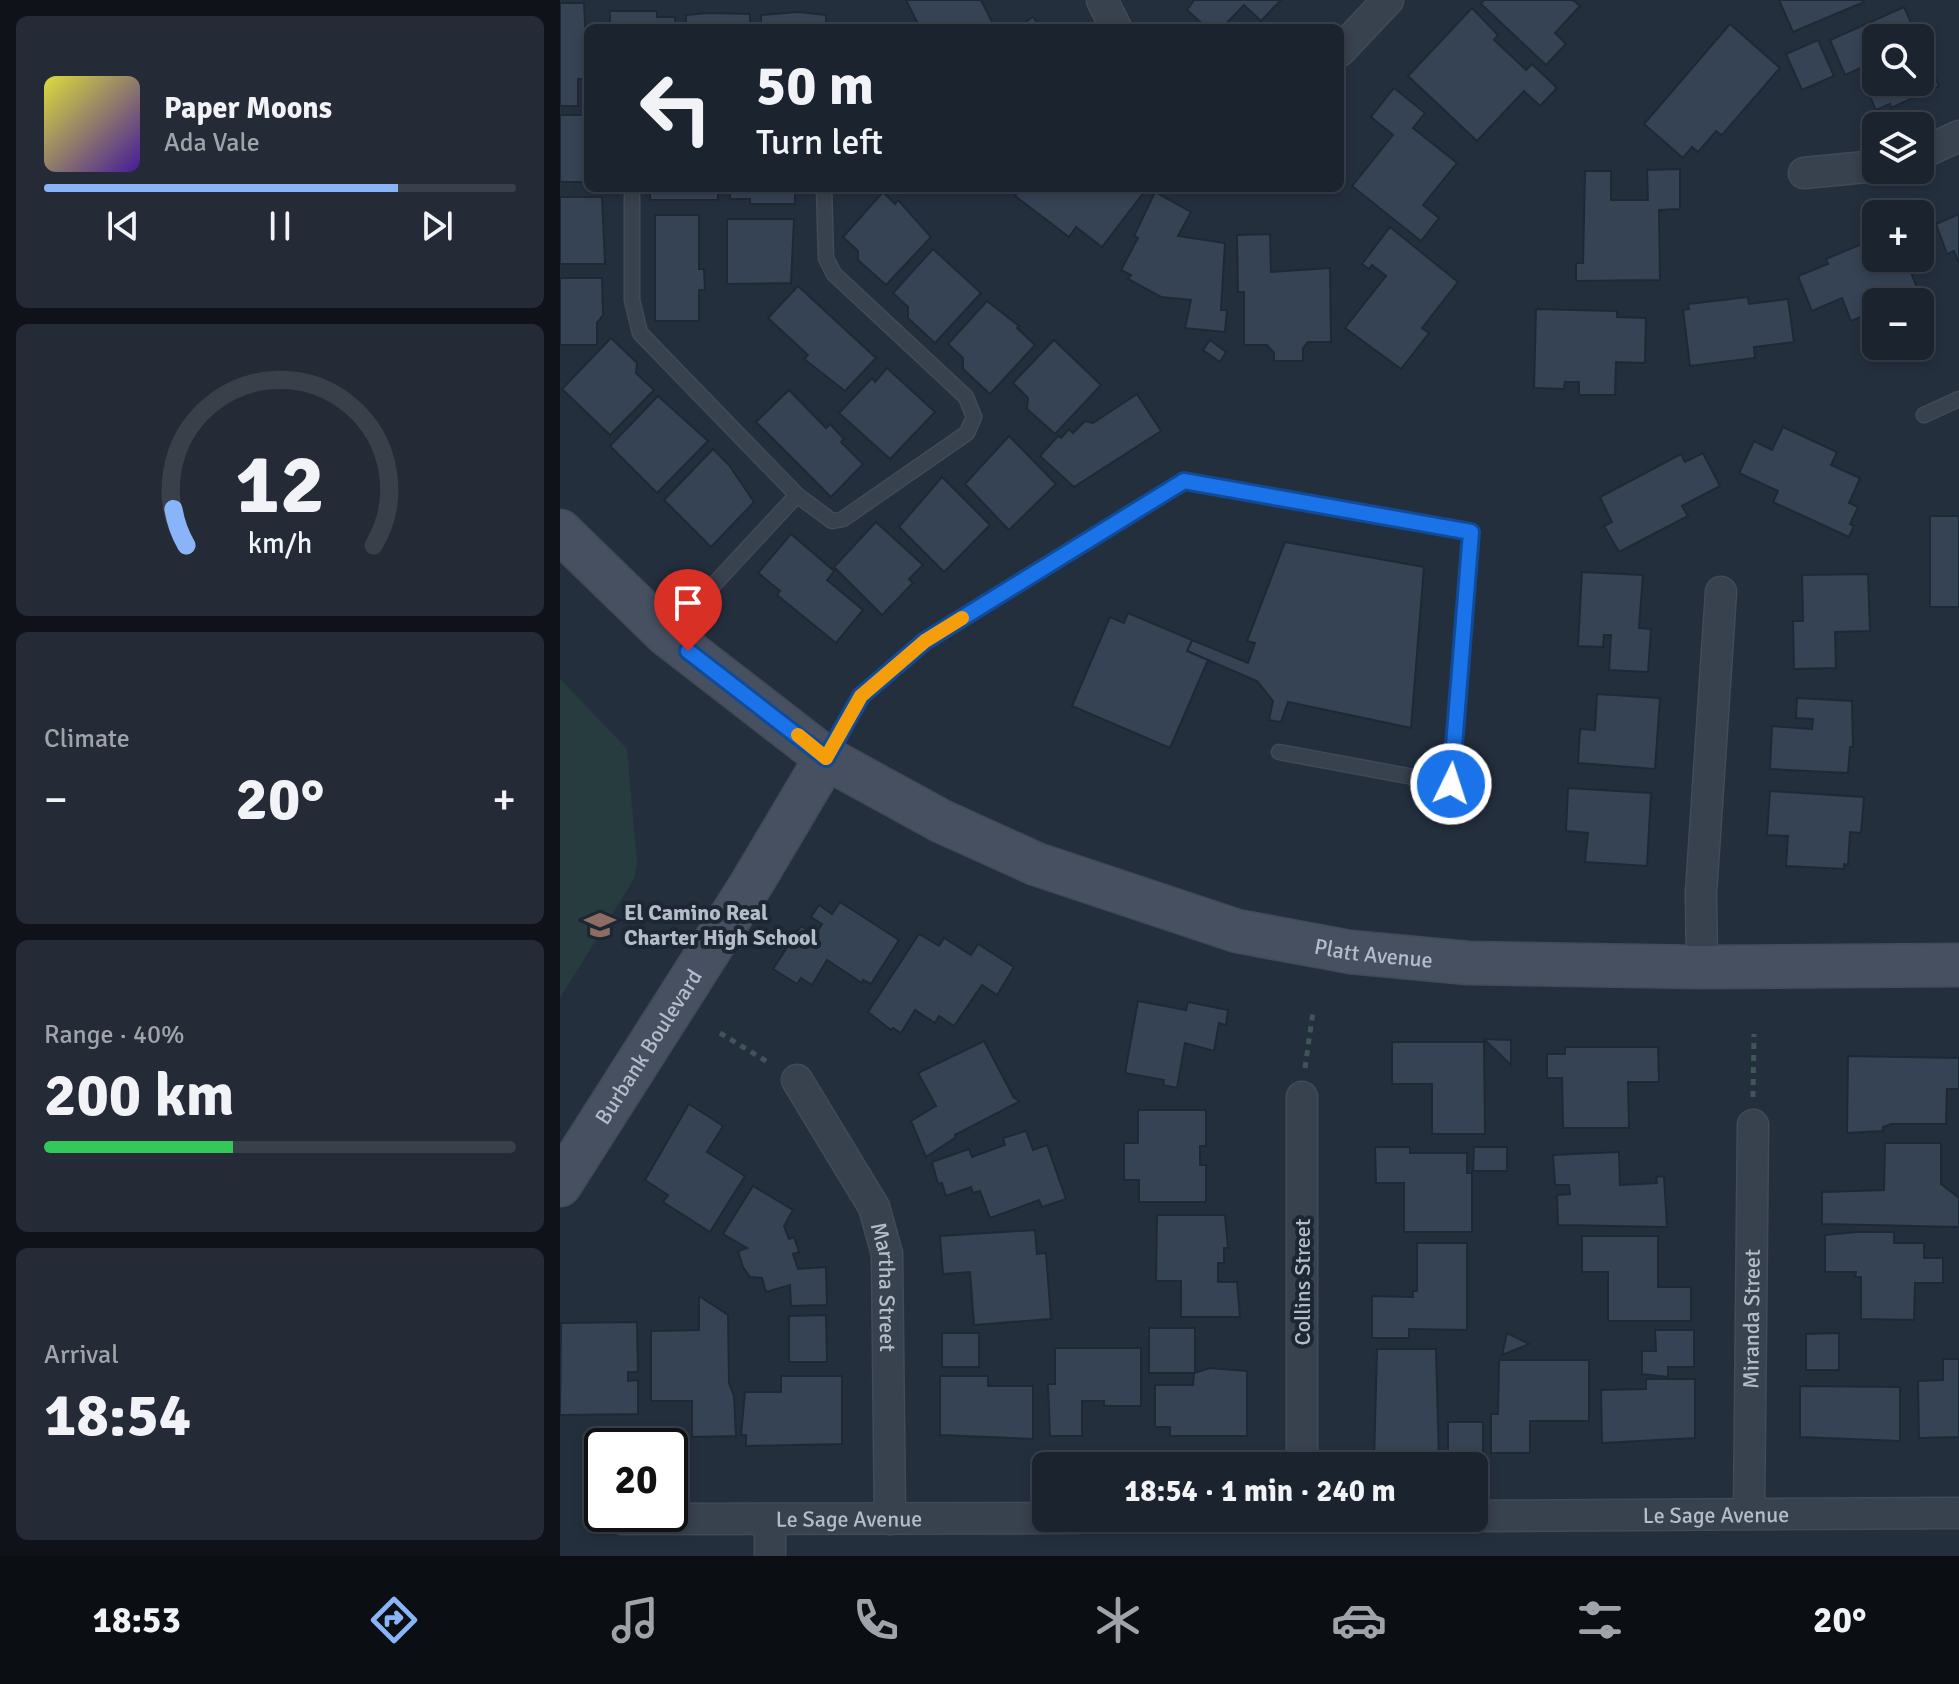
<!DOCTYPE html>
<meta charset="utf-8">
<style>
:root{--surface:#1b232e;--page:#242b36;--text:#f1f3f6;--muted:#a0a4aa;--line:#39404a;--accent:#8ab4f8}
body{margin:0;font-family:Signika,sans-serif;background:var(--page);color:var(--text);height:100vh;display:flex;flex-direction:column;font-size:30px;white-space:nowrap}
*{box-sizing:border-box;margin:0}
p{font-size:26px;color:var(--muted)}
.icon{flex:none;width:44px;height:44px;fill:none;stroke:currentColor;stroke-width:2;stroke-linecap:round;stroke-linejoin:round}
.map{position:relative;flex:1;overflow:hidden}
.drawer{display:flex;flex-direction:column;gap:16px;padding:16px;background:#0f1319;width:560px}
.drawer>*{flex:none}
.top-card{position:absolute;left:24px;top:24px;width:760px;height:168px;border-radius:12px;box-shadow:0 4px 12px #0003,0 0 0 2px var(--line);background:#1b232e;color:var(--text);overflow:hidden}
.buttons{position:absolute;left:1302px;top:24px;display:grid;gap:16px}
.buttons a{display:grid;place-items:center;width:72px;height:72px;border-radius:12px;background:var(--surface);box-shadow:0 4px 12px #0003,0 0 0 2px var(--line);font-size:40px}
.speed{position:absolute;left:24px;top:1428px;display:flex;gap:16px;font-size:40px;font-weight:700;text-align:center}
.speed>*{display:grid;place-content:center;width:104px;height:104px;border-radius:50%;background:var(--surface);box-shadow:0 4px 12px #0003,0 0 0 2px var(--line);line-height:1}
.speed .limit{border:4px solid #111;border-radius:12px;background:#fff;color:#111}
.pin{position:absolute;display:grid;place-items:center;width:68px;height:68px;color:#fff;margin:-82px -34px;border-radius:50% 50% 50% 0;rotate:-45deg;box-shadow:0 0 8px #0007}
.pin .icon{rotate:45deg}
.me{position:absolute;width:88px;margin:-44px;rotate:4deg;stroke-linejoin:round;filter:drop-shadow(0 0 6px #0008)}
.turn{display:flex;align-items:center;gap:28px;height:168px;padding:0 40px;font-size:36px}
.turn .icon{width:104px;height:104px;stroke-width:2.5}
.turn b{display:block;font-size:56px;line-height:68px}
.big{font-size:60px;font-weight:700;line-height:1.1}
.drawer .widget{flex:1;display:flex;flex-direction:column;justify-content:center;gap:12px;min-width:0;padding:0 28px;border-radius:12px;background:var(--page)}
.drawer .dial{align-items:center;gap:0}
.dial svg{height:208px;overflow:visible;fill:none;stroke:var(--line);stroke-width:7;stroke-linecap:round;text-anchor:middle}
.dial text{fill:var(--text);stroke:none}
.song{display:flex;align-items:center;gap:24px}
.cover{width:96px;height:96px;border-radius:12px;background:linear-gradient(135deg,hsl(60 70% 55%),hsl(260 70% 35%))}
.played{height:8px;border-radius:4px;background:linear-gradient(90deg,var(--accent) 75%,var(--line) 75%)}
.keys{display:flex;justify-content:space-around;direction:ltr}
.heat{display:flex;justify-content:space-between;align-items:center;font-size:44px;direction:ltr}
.charge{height:12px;border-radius:6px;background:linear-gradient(90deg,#34c759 40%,var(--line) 0)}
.trip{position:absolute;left:472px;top:1452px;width:456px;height:80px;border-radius:12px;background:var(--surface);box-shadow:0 4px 12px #0003,0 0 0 2px var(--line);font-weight:700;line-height:80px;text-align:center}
.menu{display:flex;height:128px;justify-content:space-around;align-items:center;background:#0b0e12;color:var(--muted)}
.menu .icon{width:56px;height:56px}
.menu .selected{color:var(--accent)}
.menu b{font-size:36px;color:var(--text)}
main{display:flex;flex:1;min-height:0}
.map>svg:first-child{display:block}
.green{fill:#263c3f}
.building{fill:#364354;stroke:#1f2835;stroke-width:2}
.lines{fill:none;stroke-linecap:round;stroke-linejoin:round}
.lane-casing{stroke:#414a57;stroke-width:17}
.street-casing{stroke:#414a57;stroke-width:33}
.secondary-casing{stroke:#414a57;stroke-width:45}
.path{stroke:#3f5557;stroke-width:5;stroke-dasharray:6 6;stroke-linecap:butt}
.lane{stroke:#38414e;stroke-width:14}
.street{stroke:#38414e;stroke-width:30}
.secondary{stroke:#465061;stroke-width:42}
.route-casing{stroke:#114b97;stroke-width:20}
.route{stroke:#1a73e8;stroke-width:14}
.slow{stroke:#f59e0b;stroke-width:14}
.labels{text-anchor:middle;stroke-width:8;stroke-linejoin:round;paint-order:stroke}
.poi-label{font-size:22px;font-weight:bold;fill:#b4bcc9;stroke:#1d2633;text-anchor:start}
.street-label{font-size:22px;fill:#b4bcc9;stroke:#1d2633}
</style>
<main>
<section class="drawer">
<div class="widget">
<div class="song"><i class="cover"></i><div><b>Paper Moons</b><p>Ada Vale</p></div></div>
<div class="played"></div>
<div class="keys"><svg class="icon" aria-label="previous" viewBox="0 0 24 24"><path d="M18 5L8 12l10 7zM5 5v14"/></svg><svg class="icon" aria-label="pause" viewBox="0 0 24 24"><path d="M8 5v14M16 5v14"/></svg><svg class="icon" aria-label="next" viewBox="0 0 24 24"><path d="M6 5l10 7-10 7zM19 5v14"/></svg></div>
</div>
<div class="widget dial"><svg viewBox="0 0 100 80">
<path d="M14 69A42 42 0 1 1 86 69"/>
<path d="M14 69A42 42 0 0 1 9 55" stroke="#8ab4f8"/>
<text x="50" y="56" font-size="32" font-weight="700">12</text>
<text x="50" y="72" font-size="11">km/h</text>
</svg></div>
<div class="widget"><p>Climate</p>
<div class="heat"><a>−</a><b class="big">20°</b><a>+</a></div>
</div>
<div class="widget"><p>Range · 40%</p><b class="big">200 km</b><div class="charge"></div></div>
<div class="widget"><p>Arrival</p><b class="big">18:54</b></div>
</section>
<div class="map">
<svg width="1399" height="1556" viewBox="0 0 1399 1556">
<rect width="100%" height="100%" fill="#242f3e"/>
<polygon class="green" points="0,679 67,749 77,862 74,879 0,998"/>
<g class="building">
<polygon points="346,0 421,0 435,28 360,28"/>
<polygon points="634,0 721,0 701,21 684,5 662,28 647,28 627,10"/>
<polygon points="924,0 1013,0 1020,6 995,33 1006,44 986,65 921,4"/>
<polygon points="1219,0 1303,0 1304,2 1233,32"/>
<polygon points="0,3 24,3 28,79 18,79 18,106 0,106"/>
<polygon points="1344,7 1358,38 1316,38 1316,82 1360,82 1360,43 1379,86 1331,108 1330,104 1316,110 1303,81 1311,78 1305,66 1285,75 1270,40"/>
<polygon points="912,8 938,35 934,40 966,70 972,64 997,88 980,106 964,91 917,141 848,76"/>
<polygon points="50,11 97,11 97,17 115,17 115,28 50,28"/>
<polygon points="238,12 266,15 266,28 201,28 201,15"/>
<polygon points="148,13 190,14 190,28 126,28 126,15"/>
<polygon points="473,17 481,28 457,28"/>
<polygon points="1170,24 1220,68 1162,135 1156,131 1138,152 1132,147 1123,158 1084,124"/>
<polygon points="1258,40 1274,76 1242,90 1226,54"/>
<polygon points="834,88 865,113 853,128 897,163 863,205 879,218 861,241 792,186 833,135 811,117"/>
<rect x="0" y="115" width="28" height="67"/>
<polygon points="1120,169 1120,209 1099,210 1100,280 1016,281 1016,263 1023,263 1025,171 1051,171 1051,200 1088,200 1087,170"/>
<rect x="90" y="188" width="68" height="12"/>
<polygon points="170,188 235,188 235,204 190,204 190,199 170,199"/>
<polygon points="461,188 579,188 584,192 542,247 516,227 509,237 455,196"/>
<polygon points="323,192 335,204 338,200 371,237 326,285 298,260 298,251 283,237"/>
<polygon points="595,192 631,212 618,236 665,243 661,310 667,310 665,332 625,328 631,300 601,297 568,279 571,275 561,270 578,238 574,236"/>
<polygon points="0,197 42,197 45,264 0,264"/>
<polygon points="1399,214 1399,263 1394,251 1387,254 1376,224"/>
<polygon points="95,215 139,215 139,269 144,269 145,290 139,290 139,321 95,321"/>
<polygon points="167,219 234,219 231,283 167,284"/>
<polygon points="830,227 898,282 862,328 869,333 841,369 785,328 826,276 812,265 809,269 802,264"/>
<polygon points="710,234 711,272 770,268 771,342 748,342 743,348 743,361 714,361 714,353 707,345 684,345 684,292 678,292 677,235"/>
<polygon points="1316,238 1316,258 1345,258 1364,305 1360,307 1360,302 1316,302 1316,311 1291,321 1282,298 1252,311 1238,276 1268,264 1266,259"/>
<polygon points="373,249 421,293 375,343 348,318 348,307 333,293"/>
<polygon points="0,278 42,278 43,315 37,323 37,345 0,345"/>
<polygon points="238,286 316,358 285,391 244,359 248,355 208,318"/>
<polygon points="1188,297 1189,304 1228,299 1234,342 1194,347 1195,358 1130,366 1123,310 1129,309 1128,304"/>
<polygon points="427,301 459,326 457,328 475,345 430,394 403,369 403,358 388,344"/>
<polygon points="976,309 1057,311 1057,317 1086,318 1085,363 1056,362 1055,395 1019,395 1019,382 1005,382 1004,389 974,388"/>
<polygon points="51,338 77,363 76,373 94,390 50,435 2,389"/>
<polygon points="494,340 541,385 495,434 467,409 468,398 453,383"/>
<polygon points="650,340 666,352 660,362 643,350"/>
<polygon points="327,368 375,412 330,459 279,413 312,378 315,382"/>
<polygon points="229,390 266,428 270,424 284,439 281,442 303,464 271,497 196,422"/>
<polygon points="577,394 601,431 514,487 480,456 498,436 501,438 509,429 513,433 525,421 533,423"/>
<polygon points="98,396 148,441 97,493 50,446"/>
<polygon points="1223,427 1277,452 1271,465 1300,478 1289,503 1298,507 1290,524 1294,526 1289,537 1213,502 1218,491 1179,473 1194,441 1212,450"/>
<polygon points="449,436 496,484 449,530 405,484"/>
<polygon points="153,449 169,465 194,502 151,547 104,500"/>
<polygon points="1143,453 1160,486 1122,506 1128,516 1059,552 1044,526 1052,522 1040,497 1121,454 1125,462"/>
<polygon points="382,477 430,525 384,572 339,527"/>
<rect x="1370" y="516" width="29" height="91"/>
<polygon points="316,522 363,565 349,579 353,583 322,615 274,567"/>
<polygon points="231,534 274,571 267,580 303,610 276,643 217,595 220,591 198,573"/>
<polygon points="725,542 864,567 851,728 728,702 721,722 709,720 713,701 697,681 627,651 632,640 688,663 695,643 687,641"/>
<polygon points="1022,572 1083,575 1079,628 1091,629 1088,672 1049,670 1051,635 1044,635 1043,647 1018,646"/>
<polygon points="1308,574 1310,631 1275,632 1276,668 1234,669 1233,621 1243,621 1242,575"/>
<polygon points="568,613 632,640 627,651 648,660 610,748 512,706 550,617 564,623"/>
<polygon points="1037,694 1100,698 1095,769 1018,763 1020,729 1035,730"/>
<polygon points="1237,698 1292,701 1293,747 1290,747 1288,773 1210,769 1212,726 1252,729 1253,719 1236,718"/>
<polygon points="1008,788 1091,793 1087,866 1025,862 1028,833 1006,831"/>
<polygon points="1210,791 1304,797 1301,833 1290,832 1288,865 1284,864 1284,869 1226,866 1228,836 1207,835"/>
<polygon points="280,902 339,940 311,984 303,980 302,983 267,960 252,985 241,978 237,984 213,969 241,926 255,935 262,924 251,917 259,905 272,914"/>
<polygon points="359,934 379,946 384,938 411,955 418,944 454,967 437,995 422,985 394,1026 379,1016 375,1023 355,1010 341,1033 333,1028 331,1030 308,1012"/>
<polygon points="578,1001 626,1010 628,1002 668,1010 666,1025 659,1023 654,1051 625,1043 617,1088 603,1085 604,1080 565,1073"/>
<polygon points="924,1039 951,1040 951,1065"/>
<polygon points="424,1041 454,1098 460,1101 395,1135 396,1137 366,1157 351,1121 376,1106 358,1073"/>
<polygon points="832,1042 924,1042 925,1134 872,1134 872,1084 832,1084"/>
<polygon points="1005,1047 1098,1047 1099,1082 1068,1082 1069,1128 1003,1128 1002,1078 987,1078 987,1054 1005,1054"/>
<polygon points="1288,1056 1399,1058 1399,1089 1387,1089 1386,1124 1331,1124 1323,1127 1323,1131 1287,1133"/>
<polygon points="129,1104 163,1126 147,1152 185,1176 150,1232 103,1202 108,1195 85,1180"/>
<polygon points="578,1110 646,1110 646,1146 640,1146 640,1165 646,1165 646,1202 579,1202 579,1180 564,1180 564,1143 578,1143"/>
<polygon points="466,1131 473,1150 487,1145 506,1199 482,1207 479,1200 430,1218 420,1191 413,1193 411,1187 386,1196 382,1183 378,1184 372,1162 409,1149 412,1157 445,1145 443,1138"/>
<polygon points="1325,1143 1381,1143 1381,1184 1399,1198 1399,1227 1262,1224 1262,1192 1324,1190"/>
<polygon points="815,1147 850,1147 850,1153 907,1153 907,1173 912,1173 912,1232 844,1232 844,1183 816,1183"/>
<polygon points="914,1147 947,1147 947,1171 913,1171"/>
<polygon points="1059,1152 1060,1185 1097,1183 1096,1177 1104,1176 1107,1227 998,1225 997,1195 1010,1194 1009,1185 995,1185 993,1155"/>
<polygon points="193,1186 233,1210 224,1226 229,1239 234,1237 239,1252 233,1254 238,1269 266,1267 267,1305 231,1306 230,1285 206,1292 202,1278 190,1277 183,1267 178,1251 187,1248 163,1234"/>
<polygon points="597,1215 665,1215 668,1248 664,1248 664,1263 658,1263 658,1282 677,1282 680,1317 621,1317 621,1281 596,1281"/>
<polygon points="475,1230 477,1254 486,1253 491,1319 414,1325 410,1272 383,1274 380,1236"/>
<polygon points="1296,1232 1334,1232 1334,1243 1364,1243 1364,1258 1383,1258 1383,1283 1355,1283 1354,1320 1301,1319 1301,1277 1295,1277 1296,1272 1265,1272 1265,1235"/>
<polygon points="1022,1236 1098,1236 1098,1287 1131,1287 1131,1321 1048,1321 1048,1272 1022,1272"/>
<polygon points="857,1243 907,1243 907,1330 849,1329 849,1338 812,1338 812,1296 853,1297 853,1291 857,1291"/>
<polygon points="139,1296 168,1315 169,1383 174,1396 176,1436 132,1437 132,1401 91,1401 91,1331 139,1330"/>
<polygon points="266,1315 267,1362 229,1362 229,1316"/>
<polygon points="77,1322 78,1372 68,1372 68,1381 78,1380 78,1414 0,1415 1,1323"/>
<rect x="589" y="1328" width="46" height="45"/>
<polygon points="1095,1330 1134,1330 1134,1367 1108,1367 1108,1377 1082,1374 1082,1351 1096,1351"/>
<rect x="382" y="1333" width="37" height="34"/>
<polygon points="947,1333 969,1344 942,1355"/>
<polygon points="1279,1333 1279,1370 1246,1370 1246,1334"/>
<polygon points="495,1348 581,1348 581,1406 544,1406 544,1401 522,1401 522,1436 490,1436 488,1384 495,1384"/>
<polygon points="817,1349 876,1349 879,1461 814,1461"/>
<polygon points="1383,1359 1399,1359 1399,1437 1359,1438 1358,1381 1383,1380"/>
<polygon points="939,1360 1029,1360 1029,1421 970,1421 970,1453 931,1453 931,1414 938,1414"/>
<polygon points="650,1368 687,1371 687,1436 610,1436 610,1427 595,1427 595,1385 633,1385 634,1373"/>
<polygon points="221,1376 282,1376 282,1444 186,1446 186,1435 181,1435 185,1392 221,1392"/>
<polygon points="380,1376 428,1376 428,1386 473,1386 473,1439 380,1435"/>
<polygon points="1086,1379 1135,1379 1135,1438 1042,1443 1041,1390 1086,1389"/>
<polygon points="1240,1386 1340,1387 1340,1441 1240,1437"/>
<rect x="888" y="1422" width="35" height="33"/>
</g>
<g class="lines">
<defs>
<g id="lane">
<polyline points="72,188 72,300 80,333 237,495 272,521 283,519 407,433 414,417 406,397 274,274 266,258 264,188"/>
<polyline points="1364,415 1399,399"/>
<polyline points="110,632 237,495"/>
<polyline points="268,754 301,696 365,641 624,481 911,532 891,784 719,752"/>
</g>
<g id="street">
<polyline points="542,0 556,28"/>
<polyline points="780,51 828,0"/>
<polyline points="1360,154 1399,136"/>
<polyline points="1244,173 1316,166"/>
<polyline points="1142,967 1141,893 1161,592"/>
<path id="s1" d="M237,1080L314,1207L327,1254L330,1519"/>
<polyline points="742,1097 742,1466"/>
<path id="s2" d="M1189,1513L1193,1125"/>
<path id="s3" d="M914,1516L1399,1513"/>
<path id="s4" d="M63,1519L516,1518"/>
<polyline points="210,1556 210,1519"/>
</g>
<g id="secondary">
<path id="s5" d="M0,531L107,635L266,758L381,821L476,864L677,931L790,952L908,963L1142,967L1399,965"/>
<path id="s6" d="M0,1185L192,883L266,758"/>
</g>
</defs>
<use href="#lane" class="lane-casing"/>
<use href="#street" class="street-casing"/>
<use href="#secondary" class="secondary-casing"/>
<g class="path">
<polyline points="160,1033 211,1064"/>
<polyline points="745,1068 753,1012"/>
<polyline points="1193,1097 1194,1034"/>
</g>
<use href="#lane" class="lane"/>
<use href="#street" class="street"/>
<use href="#secondary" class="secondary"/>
</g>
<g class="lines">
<defs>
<polyline id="route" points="128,651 266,758 301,696 365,641 624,481 911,532 891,784"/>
</defs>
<use href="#route" class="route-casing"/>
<use href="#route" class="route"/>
<polyline class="slow" points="238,735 266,758 301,696 365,641 402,618"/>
</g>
<defs>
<symbol id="school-bare" viewBox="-9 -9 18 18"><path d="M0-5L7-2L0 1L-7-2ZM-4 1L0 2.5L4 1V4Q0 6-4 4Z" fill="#8d6e63" stroke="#1d2633" stroke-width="2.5" paint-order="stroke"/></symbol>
</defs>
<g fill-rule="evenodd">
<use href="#school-bare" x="18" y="903" width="44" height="44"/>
</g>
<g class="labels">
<g class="poi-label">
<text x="64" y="920">El Camino Real<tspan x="64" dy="25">Charter High School</tspan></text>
</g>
<g class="street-label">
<text dy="8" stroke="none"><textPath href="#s5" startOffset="936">Platt Avenue</textPath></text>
<text dy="8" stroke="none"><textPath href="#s6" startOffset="164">Burbank Boulevard</textPath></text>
<text transform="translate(742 1282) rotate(-90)" y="8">Collins Street</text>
<text dy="8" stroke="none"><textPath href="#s1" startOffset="230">Martha Street</textPath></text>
<text dy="8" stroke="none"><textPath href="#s2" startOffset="194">Miranda Street</textPath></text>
<text dy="8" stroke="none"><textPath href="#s3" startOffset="242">Le Sage Avenue</textPath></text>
<text dy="8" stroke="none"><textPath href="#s4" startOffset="226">Le Sage Avenue</textPath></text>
</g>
</g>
</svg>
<div class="buttons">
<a><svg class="icon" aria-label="search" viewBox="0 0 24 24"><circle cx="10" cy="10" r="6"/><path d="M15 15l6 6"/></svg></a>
<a><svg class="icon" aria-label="layers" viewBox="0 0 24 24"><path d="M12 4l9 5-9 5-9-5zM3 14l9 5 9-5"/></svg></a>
<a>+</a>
<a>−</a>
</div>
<div class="speed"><div class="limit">20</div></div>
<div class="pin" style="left:128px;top:651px;background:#d93025"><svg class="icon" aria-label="arrive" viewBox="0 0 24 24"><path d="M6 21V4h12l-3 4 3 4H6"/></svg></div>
<svg class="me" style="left:891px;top:784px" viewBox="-20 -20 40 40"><circle r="17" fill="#1a73e8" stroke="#fff" stroke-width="3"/><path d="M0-11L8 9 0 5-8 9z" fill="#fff"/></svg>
<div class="trip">18:54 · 1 min · 240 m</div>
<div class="top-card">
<div class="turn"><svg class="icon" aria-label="left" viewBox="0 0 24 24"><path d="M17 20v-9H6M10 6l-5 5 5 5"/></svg><div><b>50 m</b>Turn left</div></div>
</div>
</div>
</main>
<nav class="menu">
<b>18:53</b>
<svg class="icon selected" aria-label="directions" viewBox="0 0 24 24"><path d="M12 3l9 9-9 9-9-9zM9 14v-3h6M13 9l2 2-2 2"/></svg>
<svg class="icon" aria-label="music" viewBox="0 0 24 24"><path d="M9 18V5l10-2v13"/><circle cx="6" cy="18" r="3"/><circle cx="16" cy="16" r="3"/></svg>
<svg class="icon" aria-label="phone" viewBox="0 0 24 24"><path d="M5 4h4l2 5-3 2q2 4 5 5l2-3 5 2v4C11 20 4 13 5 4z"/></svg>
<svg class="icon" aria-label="climate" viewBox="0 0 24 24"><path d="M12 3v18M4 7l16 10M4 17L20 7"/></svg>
<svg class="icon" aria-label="car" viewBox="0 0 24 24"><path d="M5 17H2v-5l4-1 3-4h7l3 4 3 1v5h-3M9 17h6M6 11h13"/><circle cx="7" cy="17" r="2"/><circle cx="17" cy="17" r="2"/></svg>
<svg class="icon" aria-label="filters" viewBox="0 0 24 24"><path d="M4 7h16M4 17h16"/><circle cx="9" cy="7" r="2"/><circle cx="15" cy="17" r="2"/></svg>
<b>20°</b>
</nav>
